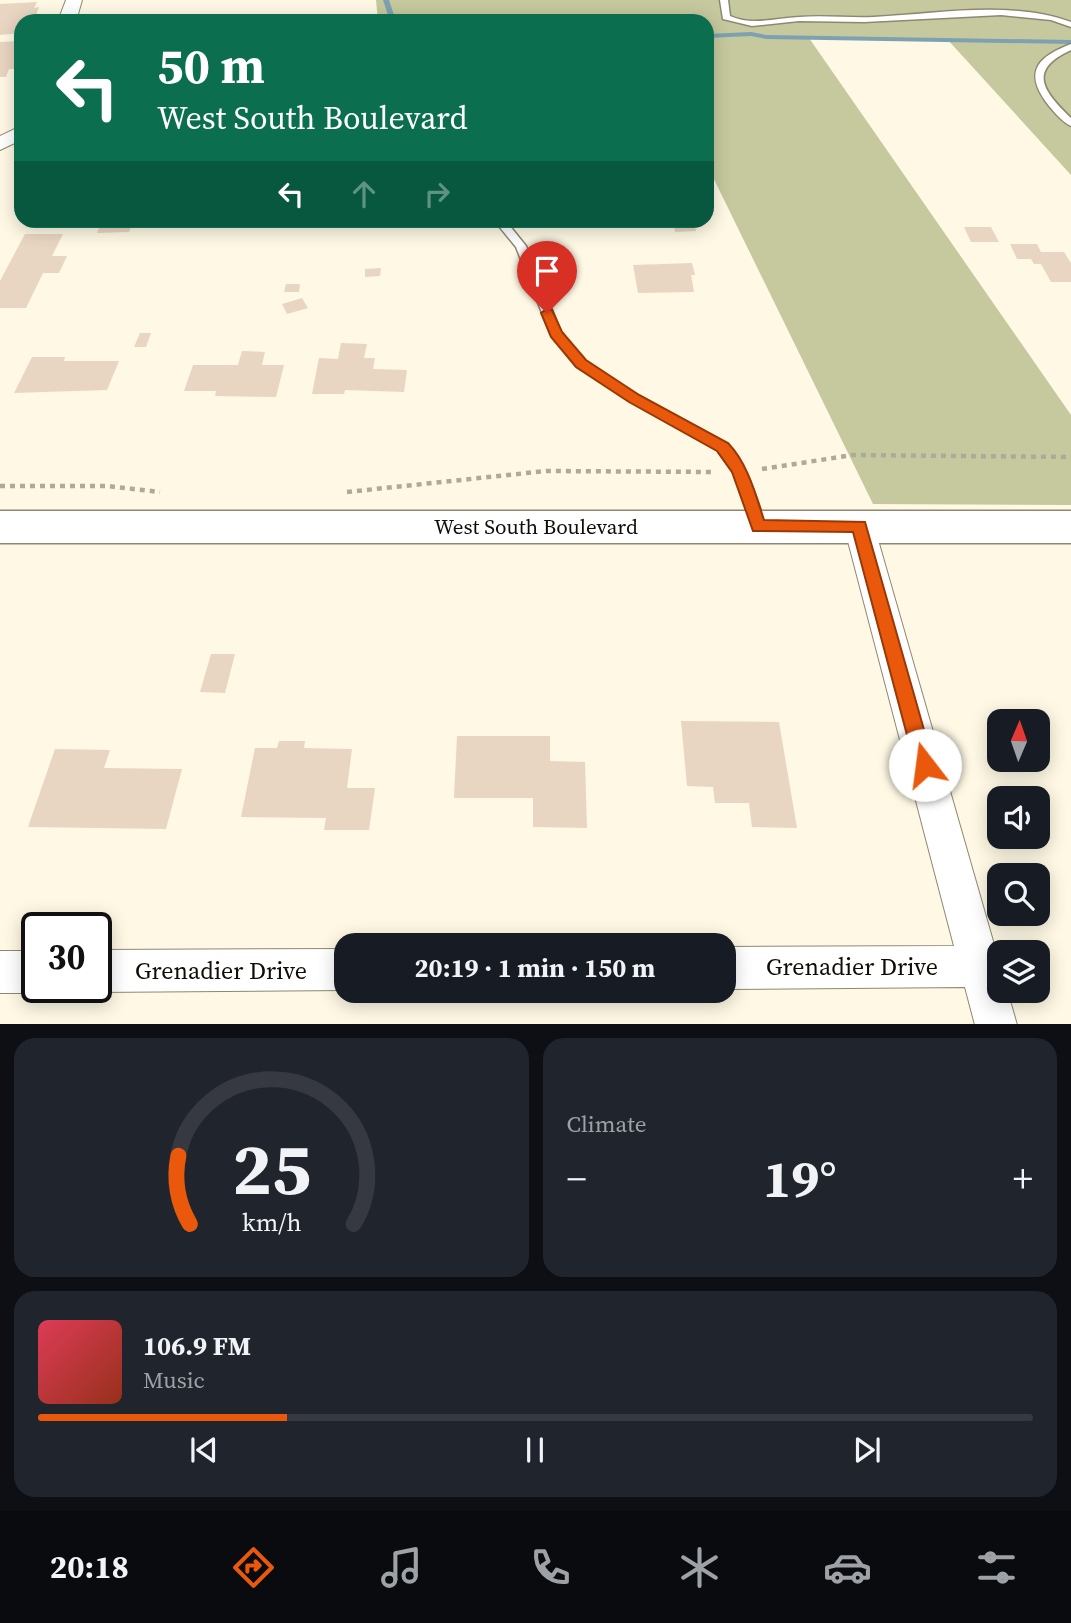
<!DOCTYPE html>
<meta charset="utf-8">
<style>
:root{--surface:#171b24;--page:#20242c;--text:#f1f3f6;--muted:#9ea1a6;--line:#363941;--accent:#ea580c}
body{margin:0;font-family:"Source Serif 4",serif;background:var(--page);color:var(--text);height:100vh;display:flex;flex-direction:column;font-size:26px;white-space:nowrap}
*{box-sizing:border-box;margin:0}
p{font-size:23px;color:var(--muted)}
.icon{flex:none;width:38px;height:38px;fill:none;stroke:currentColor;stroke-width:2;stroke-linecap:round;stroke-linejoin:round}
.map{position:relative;height:1024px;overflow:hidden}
.drawer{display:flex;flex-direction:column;gap:14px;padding:14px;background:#0d0f14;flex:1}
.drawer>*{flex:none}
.banner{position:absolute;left:14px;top:14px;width:700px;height:214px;border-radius:21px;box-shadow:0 4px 18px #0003;background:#0b6e4f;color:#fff;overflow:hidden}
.needle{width:46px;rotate:2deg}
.tools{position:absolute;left:987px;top:709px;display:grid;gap:14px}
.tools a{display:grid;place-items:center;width:63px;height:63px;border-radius:14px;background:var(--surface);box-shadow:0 4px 18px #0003;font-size:35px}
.speed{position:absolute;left:21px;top:912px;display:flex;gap:14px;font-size:35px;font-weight:700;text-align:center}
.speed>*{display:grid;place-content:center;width:91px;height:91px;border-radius:50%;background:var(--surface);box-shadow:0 4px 18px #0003;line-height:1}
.speed .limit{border:4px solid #111;border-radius:10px;background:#fff;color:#111}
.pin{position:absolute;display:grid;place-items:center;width:60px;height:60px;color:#fff;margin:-72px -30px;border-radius:50% 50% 50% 0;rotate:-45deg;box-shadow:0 0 7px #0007}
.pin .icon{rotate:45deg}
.me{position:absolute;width:77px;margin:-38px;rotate:345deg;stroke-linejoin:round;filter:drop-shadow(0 0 5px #0008)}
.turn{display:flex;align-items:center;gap:24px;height:147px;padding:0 28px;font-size:32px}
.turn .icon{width:91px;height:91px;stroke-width:2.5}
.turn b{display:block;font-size:49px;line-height:60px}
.lanes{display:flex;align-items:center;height:66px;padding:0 28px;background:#0003;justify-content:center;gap:35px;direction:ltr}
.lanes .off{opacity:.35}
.big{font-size:52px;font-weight:700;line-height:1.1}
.drawer .tile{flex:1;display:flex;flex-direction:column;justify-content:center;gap:10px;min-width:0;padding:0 24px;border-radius:21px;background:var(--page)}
.drawer .dial{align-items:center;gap:0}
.dial svg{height:182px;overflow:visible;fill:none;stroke:var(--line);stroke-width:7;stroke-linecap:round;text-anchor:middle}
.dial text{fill:var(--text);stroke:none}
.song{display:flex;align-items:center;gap:21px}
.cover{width:84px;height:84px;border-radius:10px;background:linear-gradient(135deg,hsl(350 70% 55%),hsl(10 70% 35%))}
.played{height:7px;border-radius:4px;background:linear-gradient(90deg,var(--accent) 25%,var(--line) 25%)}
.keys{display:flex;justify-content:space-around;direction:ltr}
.heat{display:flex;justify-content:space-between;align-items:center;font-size:38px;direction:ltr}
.drawer .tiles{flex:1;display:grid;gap:14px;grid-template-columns:1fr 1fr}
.tile:last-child{grid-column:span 2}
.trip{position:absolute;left:334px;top:933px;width:402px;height:70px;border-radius:21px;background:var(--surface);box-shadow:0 4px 18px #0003;font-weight:700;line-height:70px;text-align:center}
.tab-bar{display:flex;height:112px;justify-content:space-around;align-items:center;background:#090b0e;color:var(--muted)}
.tab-bar .icon{width:49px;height:49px}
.tab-bar .on{color:var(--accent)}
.tab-bar b{font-size:32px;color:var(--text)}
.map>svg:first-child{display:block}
.green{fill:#c6c99e}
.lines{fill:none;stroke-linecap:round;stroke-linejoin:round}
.stream{fill:#7ea1b2;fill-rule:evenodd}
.building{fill:#e9d6c2}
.service-casing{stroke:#8e8871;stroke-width:3}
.minor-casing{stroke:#8e8871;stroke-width:2}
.secondary-casing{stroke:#8e8871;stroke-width:3}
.path{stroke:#aeaa9a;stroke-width:4.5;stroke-dasharray:5 5;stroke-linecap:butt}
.service{fill:#fff;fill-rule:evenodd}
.minor{fill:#fff;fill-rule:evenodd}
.secondary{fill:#fff;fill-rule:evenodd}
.route{fill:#ea580c;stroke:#983908;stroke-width:2}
.labels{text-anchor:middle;stroke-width:5;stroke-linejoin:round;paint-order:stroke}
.street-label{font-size:21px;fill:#0f0d05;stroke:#fff}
.near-street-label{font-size:24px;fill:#0f0d05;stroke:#fff}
</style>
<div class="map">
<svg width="1071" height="1025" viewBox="0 0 1071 1025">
<rect width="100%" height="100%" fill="#fef8e4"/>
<polygon class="green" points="376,0 1071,0 1071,175 947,39 809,38 1071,415 1071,505 873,504 707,165 707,21 378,21"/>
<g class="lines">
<g class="stream">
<polygon points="383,0 389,0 396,21 390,21"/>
<polygon points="751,32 766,35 1071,40 1071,44 766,39 751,36 707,38 707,34"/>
</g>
</g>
<g class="building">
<polygon points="37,2 34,8 39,7 34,21 21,21 21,33 0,35 0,4"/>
<polygon points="20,41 18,48 21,48 21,52 14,69 9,69 6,77 0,77 0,42"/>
<polygon points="103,220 134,220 129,232 97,233"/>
<polygon points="672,220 694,220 696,231 675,232"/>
<polygon points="964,227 991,227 999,242 971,242"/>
<polygon points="25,234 63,234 52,256 67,256 59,273 43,273 26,308 0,308 0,281"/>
<polygon points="1010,244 1037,244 1041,252 1064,252 1071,263 1071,282 1051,282 1041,264 1034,264 1031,259 1017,259"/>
<polygon points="692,263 695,275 691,275 694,292 638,293 633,265"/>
<polygon points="381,268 380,276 365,277 365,269"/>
<polygon points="286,284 300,284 299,292 284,292"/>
<polygon points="302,298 308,308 287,314 282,304"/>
<polygon points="140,333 151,333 146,347 134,347"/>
<polygon points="341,343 367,344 364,358 375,358 373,369 407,370 404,392 345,390 344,394 312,394 319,358 338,359"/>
<polygon points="242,351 265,352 262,365 284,365 276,397 215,396 216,391 184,391 193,365 238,365"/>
<polygon points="32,357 65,357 64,361 119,361 107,390 14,393"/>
<polygon points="211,654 235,654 225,693 200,692"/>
<polygon points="681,721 779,722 797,828 752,827 749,803 715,803 713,787 687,786"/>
<polygon points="457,736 550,736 550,761 585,762 587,828 533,827 533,798 454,798"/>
<polygon points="279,741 305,741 304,748 352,749 347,788 375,788 369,830 324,830 326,818 241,817 255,748 277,748"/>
<polygon points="55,749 110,750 104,768 182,769 166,829 28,827"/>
</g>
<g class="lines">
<defs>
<g id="service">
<path d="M720,0H728L730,16C752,26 776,18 799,17C824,15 849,18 874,17C937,14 1011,0 1071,22V27L1051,20L1001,15L864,22L799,21L752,26L723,19Z"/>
<path d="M1071,44V50C1027,70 1043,91 1071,118V126C1061,121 1053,111 1046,102C1023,70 1040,56 1071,44Z"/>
<path d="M494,220H505L526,246L561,332L585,361L638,395L727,444C748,467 756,497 766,526L764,530H754L734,474L717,450L630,401L577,367L550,333L516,247Z"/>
</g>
<g id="minor">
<polygon points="66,0 82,0 76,21 58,21"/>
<polygon points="21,126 21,140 0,150 0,136"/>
<polygon points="859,514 870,518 874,526 999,962 999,990 1007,990 1017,1025 975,1025 965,987 724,989 724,947 954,946 844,526 848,518"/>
<polygon points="96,950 346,949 346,990 96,992 85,987 96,987"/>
<polygon points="0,951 37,951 37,987 51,987 37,993 0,993"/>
</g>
<rect id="secondary" x="0" y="511" width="1071" height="32"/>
</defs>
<use href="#service" class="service-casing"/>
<use href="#minor" class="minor-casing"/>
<use href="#secondary" class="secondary-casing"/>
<g class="path">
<polyline points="762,469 853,455 1071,457"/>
<polyline points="0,486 107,486 160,492"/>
<polyline points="347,492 546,471 715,472"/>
</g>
<use href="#service" class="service"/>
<use href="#minor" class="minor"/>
<use href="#secondary" class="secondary"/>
</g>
<path class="route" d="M547,309L552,310L562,332L586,360L639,395L728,443C748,464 755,493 764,520L865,522L934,765L932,771L925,774L918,771L915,765L853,532L753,531L732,472L717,451L629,402L576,367L551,337L541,313Z"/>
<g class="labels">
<g class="street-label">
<text x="536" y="534">West South Boulevard</text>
</g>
<g class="near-street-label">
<text x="852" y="975">Grenadier Drive</text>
<text x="221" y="979">Grenadier Drive</text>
</g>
</g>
</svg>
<div class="tools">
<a><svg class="needle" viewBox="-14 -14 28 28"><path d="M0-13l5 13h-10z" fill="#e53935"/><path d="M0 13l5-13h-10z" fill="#9ea1a6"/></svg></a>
<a><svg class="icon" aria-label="sound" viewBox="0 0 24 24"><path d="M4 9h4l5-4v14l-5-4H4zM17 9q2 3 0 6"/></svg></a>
<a><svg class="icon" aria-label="search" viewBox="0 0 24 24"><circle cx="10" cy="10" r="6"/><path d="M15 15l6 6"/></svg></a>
<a><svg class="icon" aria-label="layers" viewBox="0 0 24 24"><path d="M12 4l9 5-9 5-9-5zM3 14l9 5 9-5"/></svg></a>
</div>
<div class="speed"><div class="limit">30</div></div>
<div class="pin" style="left:547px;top:313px;background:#d93025"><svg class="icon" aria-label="arrive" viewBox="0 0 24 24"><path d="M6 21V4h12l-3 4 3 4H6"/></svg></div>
<svg class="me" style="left:925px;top:765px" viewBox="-20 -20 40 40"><circle r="19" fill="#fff"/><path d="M0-13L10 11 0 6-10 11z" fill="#ea580c"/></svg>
<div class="trip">20:19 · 1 min · 150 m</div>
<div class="banner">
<div class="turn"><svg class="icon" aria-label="left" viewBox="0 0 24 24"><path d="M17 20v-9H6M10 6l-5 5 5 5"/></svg><div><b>50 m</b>West South Boulevard</div></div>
<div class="lanes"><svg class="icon" aria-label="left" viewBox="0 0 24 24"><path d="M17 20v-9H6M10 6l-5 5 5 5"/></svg><svg class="icon off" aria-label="ahead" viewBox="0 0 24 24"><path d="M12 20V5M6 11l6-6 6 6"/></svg><svg class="icon off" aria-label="right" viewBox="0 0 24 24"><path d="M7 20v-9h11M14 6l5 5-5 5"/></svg></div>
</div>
</div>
<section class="drawer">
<div class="tiles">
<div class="tile dial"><svg viewBox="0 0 100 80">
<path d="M14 69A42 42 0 1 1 86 69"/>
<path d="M14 69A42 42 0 0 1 9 39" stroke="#ea580c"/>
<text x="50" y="56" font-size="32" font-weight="700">25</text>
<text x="50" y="72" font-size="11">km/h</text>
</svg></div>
<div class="tile"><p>Climate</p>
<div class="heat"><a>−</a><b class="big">19°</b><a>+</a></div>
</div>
<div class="tile">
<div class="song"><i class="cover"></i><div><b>106.9 FM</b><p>Music</p></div></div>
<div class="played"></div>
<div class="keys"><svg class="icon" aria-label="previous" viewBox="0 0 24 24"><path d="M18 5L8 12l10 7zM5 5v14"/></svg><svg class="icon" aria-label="pause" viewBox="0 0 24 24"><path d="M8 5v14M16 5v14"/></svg><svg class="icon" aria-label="next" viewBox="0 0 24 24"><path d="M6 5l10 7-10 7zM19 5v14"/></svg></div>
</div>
</div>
</section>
<nav class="tab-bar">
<b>20:18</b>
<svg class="icon on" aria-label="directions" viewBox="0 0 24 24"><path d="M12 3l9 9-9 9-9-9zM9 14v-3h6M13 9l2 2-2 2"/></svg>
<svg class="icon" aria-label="music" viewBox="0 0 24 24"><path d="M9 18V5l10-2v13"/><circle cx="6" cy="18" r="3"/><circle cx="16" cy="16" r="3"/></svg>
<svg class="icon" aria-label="phone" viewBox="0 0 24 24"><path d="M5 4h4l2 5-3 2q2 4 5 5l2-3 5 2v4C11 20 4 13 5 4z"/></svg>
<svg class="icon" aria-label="climate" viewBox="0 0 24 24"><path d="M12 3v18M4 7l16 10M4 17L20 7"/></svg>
<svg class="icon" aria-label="car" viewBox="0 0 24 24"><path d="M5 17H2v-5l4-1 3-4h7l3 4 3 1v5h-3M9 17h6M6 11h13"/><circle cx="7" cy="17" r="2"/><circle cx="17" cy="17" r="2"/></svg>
<svg class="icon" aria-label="filters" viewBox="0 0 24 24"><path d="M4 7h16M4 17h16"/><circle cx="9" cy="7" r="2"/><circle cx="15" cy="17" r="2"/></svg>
</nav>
